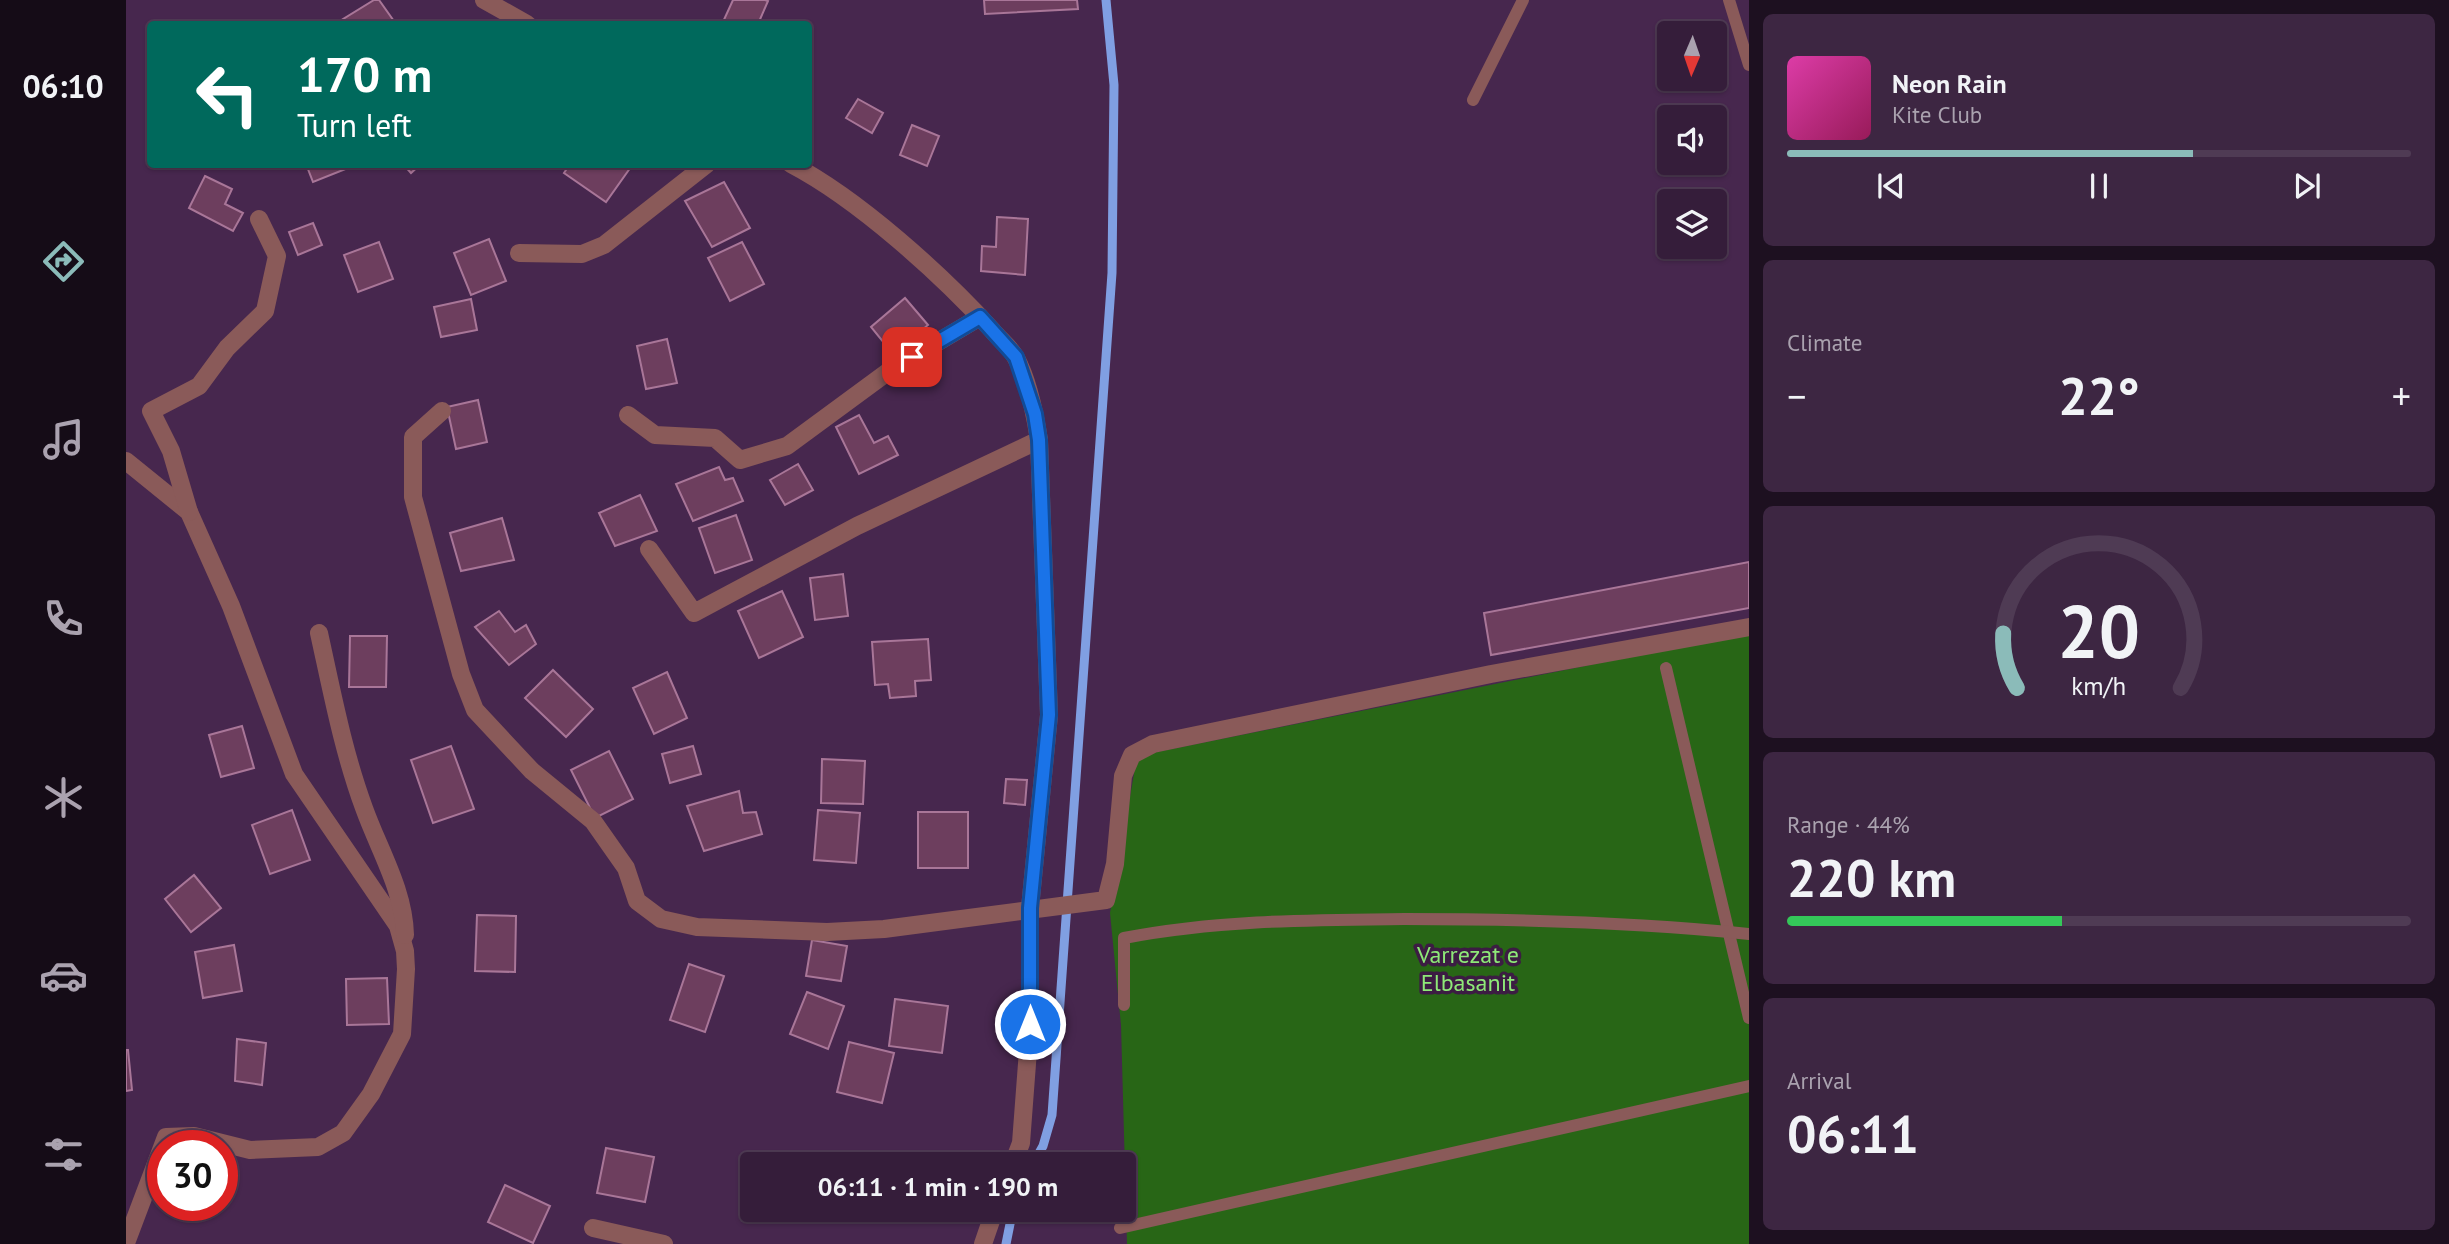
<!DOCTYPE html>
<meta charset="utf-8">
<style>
:root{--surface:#351d3a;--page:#3d2642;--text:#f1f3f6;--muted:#aaa2af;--line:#4f3b54;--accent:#8bbbb9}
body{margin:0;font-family:"PT Sans",sans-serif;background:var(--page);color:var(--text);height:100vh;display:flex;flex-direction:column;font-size:26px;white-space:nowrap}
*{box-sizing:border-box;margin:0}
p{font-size:23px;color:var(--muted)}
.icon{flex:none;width:38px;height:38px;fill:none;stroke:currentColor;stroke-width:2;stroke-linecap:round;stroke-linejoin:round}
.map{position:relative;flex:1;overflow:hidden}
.drawer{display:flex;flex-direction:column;gap:14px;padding:14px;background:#1d1020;width:700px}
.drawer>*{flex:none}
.top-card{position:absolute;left:21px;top:21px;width:665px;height:147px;border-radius:7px;box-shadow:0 2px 5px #0004,0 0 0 2px var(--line);background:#00695c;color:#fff;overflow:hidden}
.needle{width:46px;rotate:182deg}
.fabs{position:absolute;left:1531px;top:21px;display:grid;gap:14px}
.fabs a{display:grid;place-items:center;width:70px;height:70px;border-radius:7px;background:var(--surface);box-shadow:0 2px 5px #0004,0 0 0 2px var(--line);font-size:35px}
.speed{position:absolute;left:21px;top:1130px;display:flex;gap:14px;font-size:35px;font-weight:700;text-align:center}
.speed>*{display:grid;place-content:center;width:91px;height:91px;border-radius:50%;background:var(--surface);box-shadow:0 2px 5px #0004,0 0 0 2px var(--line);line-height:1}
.speed .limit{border:10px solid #d22;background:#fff;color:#111}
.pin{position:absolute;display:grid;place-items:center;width:60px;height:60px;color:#fff;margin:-30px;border-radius:14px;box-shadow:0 4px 10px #0006}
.me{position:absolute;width:77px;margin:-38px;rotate:0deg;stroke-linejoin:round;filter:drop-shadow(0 0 5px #0008)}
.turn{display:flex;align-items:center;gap:24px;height:147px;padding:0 35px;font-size:32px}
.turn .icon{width:91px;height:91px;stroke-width:2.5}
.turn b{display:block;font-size:49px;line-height:60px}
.big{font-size:52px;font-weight:700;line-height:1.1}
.drawer .widget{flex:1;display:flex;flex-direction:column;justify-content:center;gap:10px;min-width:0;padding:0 24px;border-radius:10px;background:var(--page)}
.drawer .dial{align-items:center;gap:0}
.dial svg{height:182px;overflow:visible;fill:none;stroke:var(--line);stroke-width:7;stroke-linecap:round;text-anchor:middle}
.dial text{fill:var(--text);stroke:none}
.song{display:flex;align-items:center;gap:21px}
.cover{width:84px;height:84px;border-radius:10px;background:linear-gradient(135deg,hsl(320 70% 55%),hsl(330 70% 35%))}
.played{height:7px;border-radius:4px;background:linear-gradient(90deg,var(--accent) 65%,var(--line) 65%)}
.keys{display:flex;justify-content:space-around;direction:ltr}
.heat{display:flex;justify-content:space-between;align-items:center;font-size:38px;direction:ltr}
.charge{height:10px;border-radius:5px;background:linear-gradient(90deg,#34c759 44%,var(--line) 0)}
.trip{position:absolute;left:614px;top:1152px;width:396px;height:70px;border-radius:7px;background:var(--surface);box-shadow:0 2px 5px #0004,0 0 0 2px var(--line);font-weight:700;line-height:70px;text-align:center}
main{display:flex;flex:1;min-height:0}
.dock{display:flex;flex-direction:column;width:126px;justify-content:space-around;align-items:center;background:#150c17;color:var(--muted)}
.dock .icon{width:49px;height:49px}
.dock .on{color:var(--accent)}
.dock b{font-size:32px;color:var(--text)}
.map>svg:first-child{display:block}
.green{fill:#286616}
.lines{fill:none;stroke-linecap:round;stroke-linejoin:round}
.stream{stroke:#809fe2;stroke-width:9}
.building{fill:#6d3e5e;stroke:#a97698;stroke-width:2}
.service{stroke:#8a5a59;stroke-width:12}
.minor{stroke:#8a5a59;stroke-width:18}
.route-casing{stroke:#114b97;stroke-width:18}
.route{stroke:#1a73e8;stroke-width:12}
.labels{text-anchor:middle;stroke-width:7;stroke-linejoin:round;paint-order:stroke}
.park-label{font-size:24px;fill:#8ee978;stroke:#3c1c43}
</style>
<main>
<nav class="dock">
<b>06:10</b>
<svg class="icon on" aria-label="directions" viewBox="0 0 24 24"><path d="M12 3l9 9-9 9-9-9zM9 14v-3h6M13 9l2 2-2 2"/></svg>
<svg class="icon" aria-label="music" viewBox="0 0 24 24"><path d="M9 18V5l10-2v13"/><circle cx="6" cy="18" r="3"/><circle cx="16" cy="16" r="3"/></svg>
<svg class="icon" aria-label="phone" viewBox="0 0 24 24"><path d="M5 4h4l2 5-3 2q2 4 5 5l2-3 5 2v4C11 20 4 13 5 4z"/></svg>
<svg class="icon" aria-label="climate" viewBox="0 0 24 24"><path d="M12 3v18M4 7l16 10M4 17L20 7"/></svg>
<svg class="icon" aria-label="car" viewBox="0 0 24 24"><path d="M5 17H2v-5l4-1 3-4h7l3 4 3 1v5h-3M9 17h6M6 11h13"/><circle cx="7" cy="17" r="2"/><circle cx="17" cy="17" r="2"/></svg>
<svg class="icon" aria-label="filters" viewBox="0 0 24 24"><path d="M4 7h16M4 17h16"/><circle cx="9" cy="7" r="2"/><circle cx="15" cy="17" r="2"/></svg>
</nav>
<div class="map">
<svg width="1623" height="1244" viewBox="0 0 1623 1244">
<rect width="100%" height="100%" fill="#47274e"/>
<polygon class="green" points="1623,633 1623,1244 1001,1244 995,1025 984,913 1011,756"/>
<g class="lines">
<g class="stream">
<polyline points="907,1164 917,1146 926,1115 986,273 988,85 980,0"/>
<polyline points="880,1244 887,1209"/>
</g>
</g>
<g class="building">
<polygon points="248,0 253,0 270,24 217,24 214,21"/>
<polygon points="607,0 639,0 642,1 632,24 596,24"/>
<polygon points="858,0 951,0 952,9 859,14"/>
<polygon points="732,99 757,113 746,133 720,118"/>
<polygon points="786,125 813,136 801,166 774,155"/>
<polygon points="180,164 227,164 227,166 187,182"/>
<polygon points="277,164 295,164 285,173"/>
<polygon points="444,164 507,164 480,202 438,173"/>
<polygon points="79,176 106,189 99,204 117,213 107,231 63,208"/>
<polygon points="598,182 624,228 586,247 559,201"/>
<polygon points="871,217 902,219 899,275 855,271 856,246 870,247"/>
<polygon points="187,223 196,245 172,255 163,232"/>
<polygon points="363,239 380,281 345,295 328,253"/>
<polygon points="253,242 267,279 232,292 218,255"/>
<polygon points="616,242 638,284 604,301 582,258"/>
<polygon points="779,298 802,325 767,354 745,327"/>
<polygon points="345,299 351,330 315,337 308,307"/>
<polygon points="541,339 551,383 520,389 511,346"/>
<polygon points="352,400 361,442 330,449 321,407"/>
<polygon points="733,415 748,443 762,436 772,455 733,474 710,427"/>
<polygon points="672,464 687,490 659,505 644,480"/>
<polygon points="593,467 599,480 607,478 617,501 567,521 550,484"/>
<polygon points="514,495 531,531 489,546 473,513"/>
<polygon points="610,515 626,560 589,573 573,528"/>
<polygon points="376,518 388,560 335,571 324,533"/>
<polygon points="1623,562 1623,608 1365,655 1358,613"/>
<polygon points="717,574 722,616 689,620 684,578"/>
<polygon points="656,591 677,637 633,658 612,611"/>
<polygon points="373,611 389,632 400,625 410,644 383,665 349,627"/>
<polygon points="224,636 261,636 260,687 223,687"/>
<polygon points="802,639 805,680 789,681 790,696 764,698 762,684 749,685 746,642"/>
<polygon points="427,670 467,709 440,737 399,698"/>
<polygon points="541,672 561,718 528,734 507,688"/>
<polygon points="116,726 128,768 95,777 83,735"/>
<polygon points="325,746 348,809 307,823 285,760"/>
<polygon points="567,746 575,774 544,783 536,754"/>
<polygon points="483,751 507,799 469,818 445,770"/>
<polygon points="696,759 739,761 737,804 695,803"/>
<polygon points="880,779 901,780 899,805 878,803"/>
<polygon points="613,791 617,813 630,812 636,834 578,851 561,806"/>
<polygon points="166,810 184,860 144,874 126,825"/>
<polygon points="692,810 734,813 730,863 688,860"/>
<rect x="792" y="812" width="50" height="56"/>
<polygon points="68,875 95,908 65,932 39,899"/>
<polygon points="351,915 390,916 389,972 349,971"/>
<polygon points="686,940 721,946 715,981 680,976"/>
<polygon points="108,945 116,991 77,998 69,952"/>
<polygon points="563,964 598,976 579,1032 544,1020"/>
<polygon points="261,978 263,1024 221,1025 220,979"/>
<polygon points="681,992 718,1006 702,1049 664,1034"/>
<polygon points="769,999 822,1006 816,1053 763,1046"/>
<polygon points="111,1039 140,1043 136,1085 109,1081"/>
<polygon points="723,1042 768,1053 756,1103 711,1092"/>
<polygon points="0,1050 2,1050 6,1090 0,1091"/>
<polygon points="480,1148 528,1157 519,1202 471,1193"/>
<polygon points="379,1185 424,1206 407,1243 362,1222"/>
</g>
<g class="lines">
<g class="service">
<polyline points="1603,0 1623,65"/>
<polyline points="1347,100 1397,0"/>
<polyline points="1540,668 1623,1018"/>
<path d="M998,1005V938C1092,920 1183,920 1278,919C1393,919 1509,922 1623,934"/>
<polyline points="994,1228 1623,1086"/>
</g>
<g class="minor">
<polyline points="358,0 401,24"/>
<path d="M665,164C732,199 815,274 866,330C873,339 885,348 890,358C903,382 909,414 913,440L923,715L904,908V1024L895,1143L887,1164"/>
<polyline points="393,253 456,254 478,245 581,164"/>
<polyline points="316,411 287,437 287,497 335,674 349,710 406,771 467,821 500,868 511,901 535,919 571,927 701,932 758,929 980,900 989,864 997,776 1006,755 1027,744 1365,674 1623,627"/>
<polyline points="502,415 529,435 589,438 614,460 661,446 763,371 854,317"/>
<polyline points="0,461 63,512 105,606 168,774 272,926 279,951 280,969 276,1034 245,1094 217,1133 192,1147 124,1150 68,1136 40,1137 0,1243"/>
<polyline points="63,512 45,451 25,411 73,386 101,348 139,311 151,256 133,219"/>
<polyline points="523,549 568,613 731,526 913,440"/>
<path d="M193,633C206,692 217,751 238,808C253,850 278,890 279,935"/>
<polyline points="467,1228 538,1244"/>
<polyline points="857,1244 869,1209"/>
</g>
</g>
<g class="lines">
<defs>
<polyline id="route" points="786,357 854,317 890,357 909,414 913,440 923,715 904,908 904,1024"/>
</defs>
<use href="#route" class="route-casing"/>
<use href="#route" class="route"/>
</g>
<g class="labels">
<g class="park-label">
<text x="1342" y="963">Varrezat e<tspan x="1342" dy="28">Elbasanit</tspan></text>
</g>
</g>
</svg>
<div class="fabs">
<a><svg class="needle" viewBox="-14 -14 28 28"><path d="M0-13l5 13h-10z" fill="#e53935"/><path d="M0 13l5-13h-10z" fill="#aaa2af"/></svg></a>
<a><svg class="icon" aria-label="sound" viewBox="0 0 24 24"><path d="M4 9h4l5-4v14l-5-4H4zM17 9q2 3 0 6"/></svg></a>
<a><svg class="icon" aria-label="layers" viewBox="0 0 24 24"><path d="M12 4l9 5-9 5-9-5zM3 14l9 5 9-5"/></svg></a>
</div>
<div class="speed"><div class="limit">30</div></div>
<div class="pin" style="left:786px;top:357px;background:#d93025"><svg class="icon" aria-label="arrive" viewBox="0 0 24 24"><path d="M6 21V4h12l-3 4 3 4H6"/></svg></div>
<svg class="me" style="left:904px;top:1024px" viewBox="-20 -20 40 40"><circle r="17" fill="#1a73e8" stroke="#fff" stroke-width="3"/><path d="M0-11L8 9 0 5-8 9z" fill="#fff"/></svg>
<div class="trip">06:11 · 1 min · 190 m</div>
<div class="top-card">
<div class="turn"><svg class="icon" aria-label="left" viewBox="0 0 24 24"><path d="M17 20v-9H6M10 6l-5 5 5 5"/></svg><div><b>170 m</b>Turn left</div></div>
</div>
</div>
<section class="drawer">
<div class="widget">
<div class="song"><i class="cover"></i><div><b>Neon Rain</b><p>Kite Club</p></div></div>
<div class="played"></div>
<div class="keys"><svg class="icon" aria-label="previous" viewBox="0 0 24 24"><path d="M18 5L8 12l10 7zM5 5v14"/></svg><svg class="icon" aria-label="pause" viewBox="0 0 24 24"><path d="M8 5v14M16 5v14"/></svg><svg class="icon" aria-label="next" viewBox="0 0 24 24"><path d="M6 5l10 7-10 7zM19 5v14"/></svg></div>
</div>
<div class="widget"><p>Climate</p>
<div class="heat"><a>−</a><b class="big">22°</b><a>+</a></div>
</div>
<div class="widget dial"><svg viewBox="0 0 100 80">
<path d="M14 69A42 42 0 1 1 86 69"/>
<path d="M14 69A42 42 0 0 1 8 45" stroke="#8bbbb9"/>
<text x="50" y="56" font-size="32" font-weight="700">20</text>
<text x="50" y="72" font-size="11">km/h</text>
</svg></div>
<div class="widget"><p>Range · 44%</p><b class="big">220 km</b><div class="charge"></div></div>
<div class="widget"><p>Arrival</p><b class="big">06:11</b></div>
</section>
</main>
